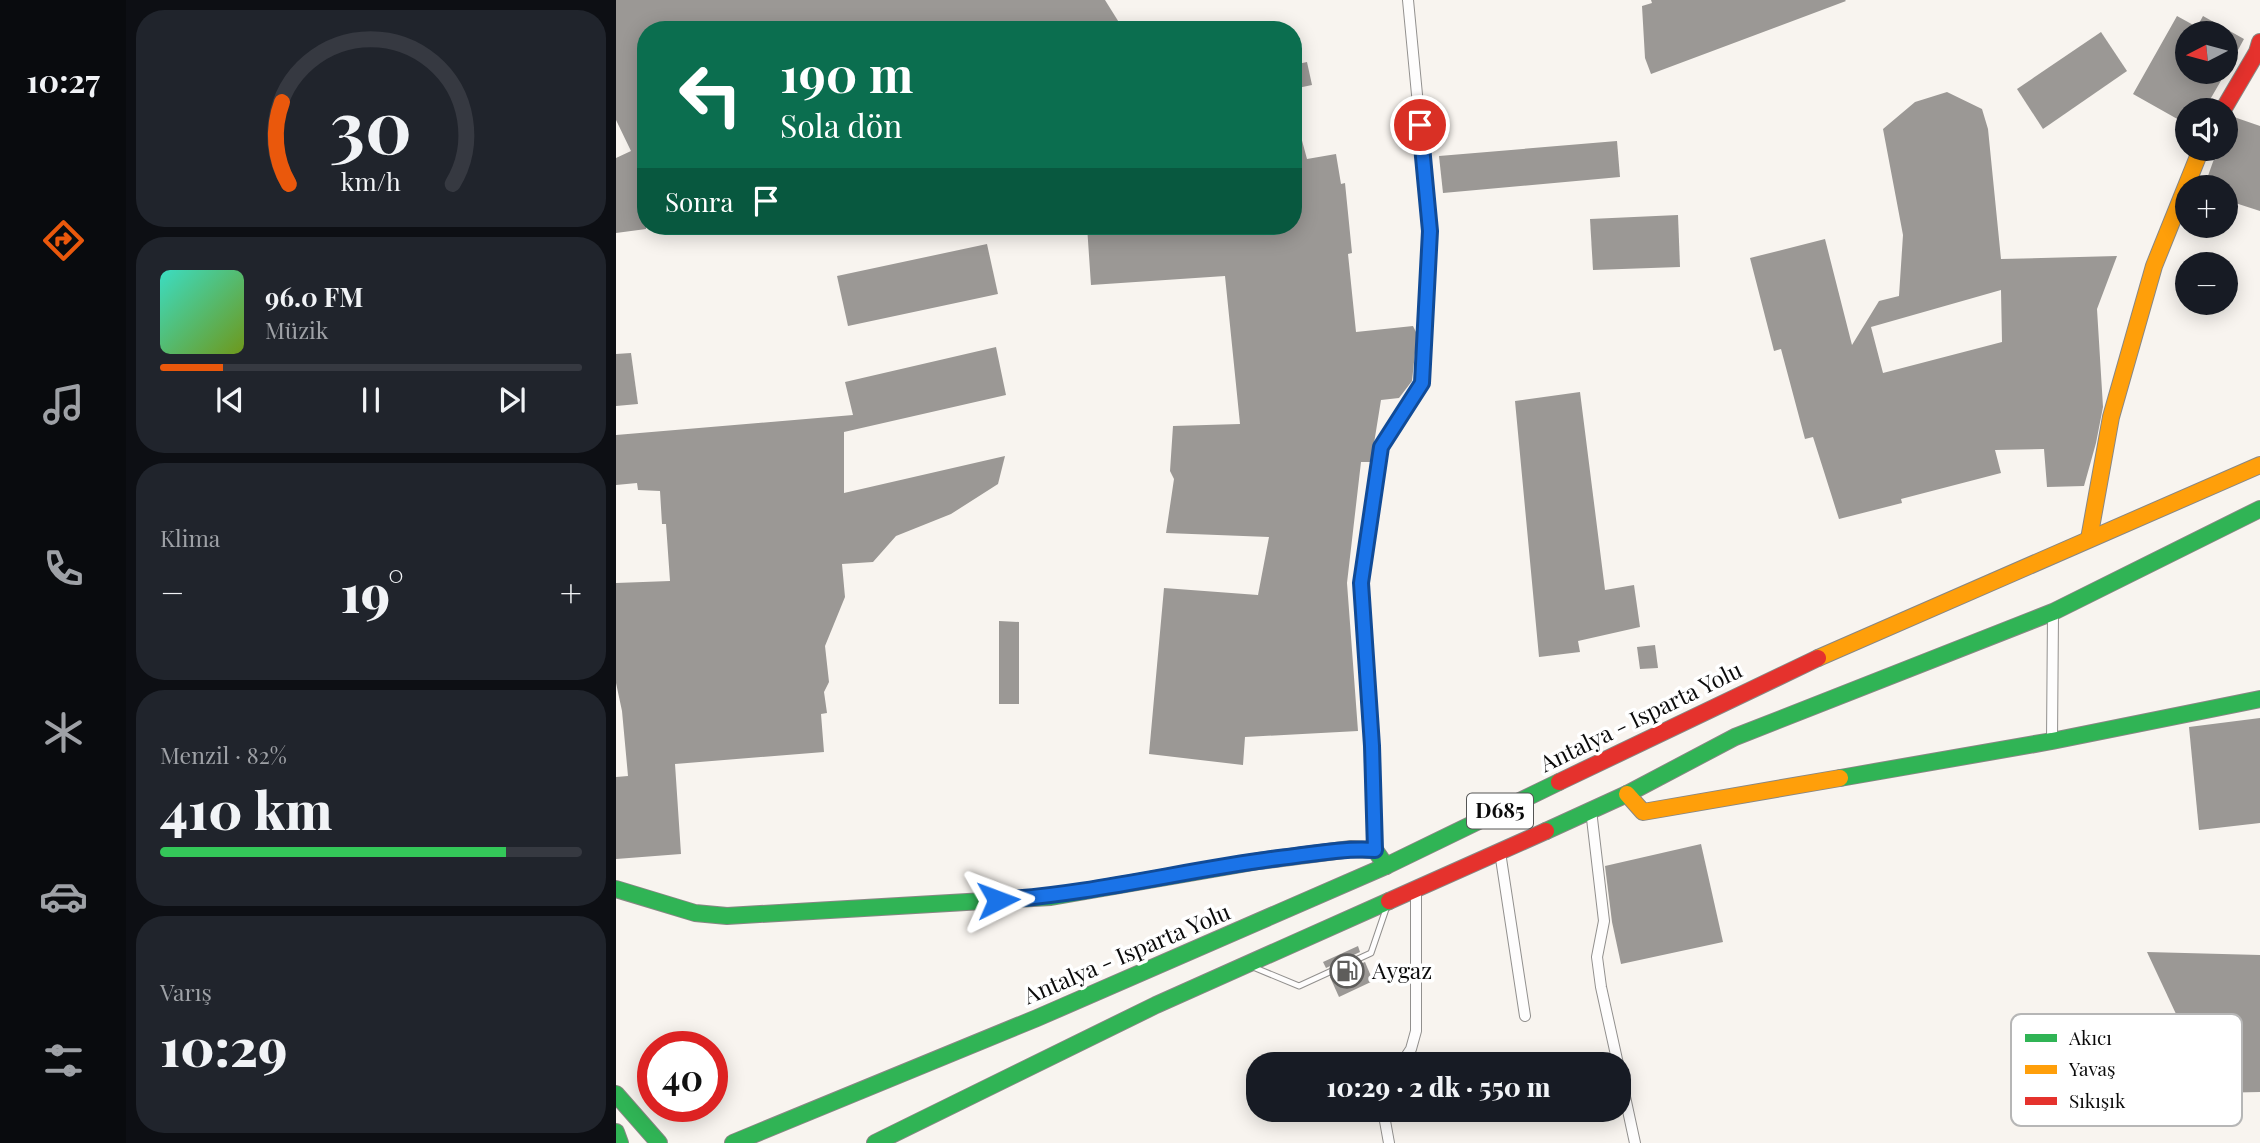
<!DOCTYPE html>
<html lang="tr">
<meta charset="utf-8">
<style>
:root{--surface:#171b24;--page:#20242c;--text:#f1f3f6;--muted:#9ea1a6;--line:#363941;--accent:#ea580c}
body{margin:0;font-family:"Playfair Display",serif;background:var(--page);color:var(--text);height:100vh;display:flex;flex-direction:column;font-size:26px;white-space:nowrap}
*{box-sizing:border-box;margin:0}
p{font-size:23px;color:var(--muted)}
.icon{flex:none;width:38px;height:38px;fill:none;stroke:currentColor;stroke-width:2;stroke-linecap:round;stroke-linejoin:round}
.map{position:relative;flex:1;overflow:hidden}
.sheet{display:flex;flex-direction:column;gap:10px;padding:10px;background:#0d0f14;width:490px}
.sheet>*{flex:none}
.hud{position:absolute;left:21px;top:21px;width:665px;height:214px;border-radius:28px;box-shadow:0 4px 18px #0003;background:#0b6e4f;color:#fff;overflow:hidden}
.needle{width:46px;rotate:264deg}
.fabs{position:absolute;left:1559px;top:21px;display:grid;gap:14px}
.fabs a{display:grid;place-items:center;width:63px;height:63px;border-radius:50%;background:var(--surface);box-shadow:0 4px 18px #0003;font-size:35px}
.speed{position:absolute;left:21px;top:1031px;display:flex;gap:14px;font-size:35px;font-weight:700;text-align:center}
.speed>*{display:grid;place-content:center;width:91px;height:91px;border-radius:50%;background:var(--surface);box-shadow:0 4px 18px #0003;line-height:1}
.speed .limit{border:10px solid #d22;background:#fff;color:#111}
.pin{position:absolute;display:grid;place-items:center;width:60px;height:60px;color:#fff;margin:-30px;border:4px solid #fff;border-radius:50%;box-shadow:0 2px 7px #0007}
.me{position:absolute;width:77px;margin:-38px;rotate:87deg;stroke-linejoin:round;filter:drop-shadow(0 0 5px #0008)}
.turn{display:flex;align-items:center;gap:24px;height:147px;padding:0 28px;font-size:32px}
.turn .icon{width:91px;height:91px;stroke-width:2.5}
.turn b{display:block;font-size:49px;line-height:60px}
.then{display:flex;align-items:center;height:66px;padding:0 28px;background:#0003;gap:14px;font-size:26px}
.big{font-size:52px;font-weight:800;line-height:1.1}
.sheet .widget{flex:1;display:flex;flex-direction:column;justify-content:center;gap:10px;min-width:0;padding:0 24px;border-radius:28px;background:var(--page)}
.sheet .dial{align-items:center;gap:0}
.dial svg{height:182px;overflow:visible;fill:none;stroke:var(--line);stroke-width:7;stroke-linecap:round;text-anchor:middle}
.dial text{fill:var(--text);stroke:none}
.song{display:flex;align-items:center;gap:21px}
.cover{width:84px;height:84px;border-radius:10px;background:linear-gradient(135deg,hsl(170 70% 55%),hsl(80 70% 35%))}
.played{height:7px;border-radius:4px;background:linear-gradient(90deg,var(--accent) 15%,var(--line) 15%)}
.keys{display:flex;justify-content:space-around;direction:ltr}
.heat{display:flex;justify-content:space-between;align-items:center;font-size:38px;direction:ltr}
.charge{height:10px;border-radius:5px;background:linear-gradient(90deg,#34c759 82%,var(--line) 0)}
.trip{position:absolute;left:630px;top:1052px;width:385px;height:70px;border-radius:28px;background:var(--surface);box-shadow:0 4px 18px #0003;font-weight:800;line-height:70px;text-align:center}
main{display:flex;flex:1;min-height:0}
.menu{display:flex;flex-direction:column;width:126px;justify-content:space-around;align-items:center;background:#090b0e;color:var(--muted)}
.menu .icon{width:49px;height:49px}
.menu .on{color:var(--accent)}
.menu b{font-size:32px;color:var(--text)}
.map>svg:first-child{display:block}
.building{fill:#9b9895;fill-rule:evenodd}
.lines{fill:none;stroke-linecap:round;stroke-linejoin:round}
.lane-casing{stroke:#92908e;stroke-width:7}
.street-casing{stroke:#92908e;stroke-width:12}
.fast-casing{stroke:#888784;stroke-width:18}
.slow-casing{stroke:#888784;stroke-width:18}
.jam-casing{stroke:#888784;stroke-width:18}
.lane{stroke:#fefdfd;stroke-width:5}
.street{stroke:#fefdfd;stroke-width:10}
.fast{stroke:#30b455;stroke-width:16}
.slow{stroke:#ff9f0a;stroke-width:16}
.jam{stroke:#e5322d;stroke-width:16}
.route-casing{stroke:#114b97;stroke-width:18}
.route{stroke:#1a73e8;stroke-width:12}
.labels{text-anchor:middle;stroke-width:7;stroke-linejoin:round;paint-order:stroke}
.shield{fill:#fff;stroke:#545454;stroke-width:2}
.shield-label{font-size:21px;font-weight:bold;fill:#0b0b0b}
.street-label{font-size:23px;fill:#0b0b0b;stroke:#fff}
.poi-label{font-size:23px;fill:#0b0b0b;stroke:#fff;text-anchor:start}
.key{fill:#fff;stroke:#b6b6b6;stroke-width:2}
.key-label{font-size:19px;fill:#0b0b0b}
</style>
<main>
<nav class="menu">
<b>10:27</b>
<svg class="icon on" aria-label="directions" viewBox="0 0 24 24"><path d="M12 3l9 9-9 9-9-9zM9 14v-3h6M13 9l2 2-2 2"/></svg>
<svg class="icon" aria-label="music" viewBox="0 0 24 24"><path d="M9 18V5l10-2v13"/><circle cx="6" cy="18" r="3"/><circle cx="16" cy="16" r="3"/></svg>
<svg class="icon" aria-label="phone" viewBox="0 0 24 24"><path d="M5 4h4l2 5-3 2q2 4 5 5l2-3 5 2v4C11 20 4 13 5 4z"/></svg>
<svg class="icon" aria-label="climate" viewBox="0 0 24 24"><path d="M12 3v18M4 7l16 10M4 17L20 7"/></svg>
<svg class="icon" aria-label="car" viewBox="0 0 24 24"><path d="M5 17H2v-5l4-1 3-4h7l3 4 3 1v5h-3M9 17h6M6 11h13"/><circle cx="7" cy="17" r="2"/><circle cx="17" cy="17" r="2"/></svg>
<svg class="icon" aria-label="filters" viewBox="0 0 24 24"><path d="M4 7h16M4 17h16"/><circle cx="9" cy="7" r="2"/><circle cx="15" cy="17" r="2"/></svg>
</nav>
<section class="sheet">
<div class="widget dial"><svg viewBox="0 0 100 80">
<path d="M14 69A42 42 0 1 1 86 69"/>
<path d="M14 69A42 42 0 0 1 11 33" stroke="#ea580c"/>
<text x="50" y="56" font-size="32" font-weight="700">30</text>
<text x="50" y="72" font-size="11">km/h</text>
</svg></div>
<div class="widget">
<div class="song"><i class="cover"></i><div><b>96.0 FM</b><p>Müzik</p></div></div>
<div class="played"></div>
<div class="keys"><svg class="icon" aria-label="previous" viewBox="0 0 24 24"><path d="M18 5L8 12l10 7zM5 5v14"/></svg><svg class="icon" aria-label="pause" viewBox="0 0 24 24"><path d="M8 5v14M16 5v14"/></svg><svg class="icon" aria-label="next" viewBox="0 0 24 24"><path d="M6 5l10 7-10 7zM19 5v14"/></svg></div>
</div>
<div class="widget"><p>Klima</p>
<div class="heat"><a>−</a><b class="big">19°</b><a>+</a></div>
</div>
<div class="widget"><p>Menzil · 82%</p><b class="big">410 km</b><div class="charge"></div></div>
<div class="widget"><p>Varış</p><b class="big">10:29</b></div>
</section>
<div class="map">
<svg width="1644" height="1143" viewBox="0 0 1644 1143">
<rect width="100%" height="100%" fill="#f8f4ef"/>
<g class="building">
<polygon points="0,0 489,0 504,24 500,30 30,30 30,229 0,233 0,158 15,151 0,120"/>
<polygon points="1035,0 1229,0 1230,1 1035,74 1029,58 1026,6 1036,3"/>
<polygon points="1561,16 1581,27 1587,16 1628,39 1610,72 1610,33 1572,33 1572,72 1610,72 1588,110 1572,110 1572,125 1517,94"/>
<polygon points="1485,32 1511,71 1427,129 1401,89"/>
<polygon points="691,62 696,85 677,89 677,65"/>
<path d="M1331,92L1366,109L1372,129L1385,259L1501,256L1481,309L1487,407L1480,443L1468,486L1431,487L1428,449L1379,450L1385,473L1285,499L1286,503L1223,519L1197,437L1189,439L1165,349L1158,351L1134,258L1209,239L1236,345L1263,301L1283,296L1287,235L1267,129L1299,102ZM1385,290L1386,342L1267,373L1255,327Z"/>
<polygon points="1615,116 1644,126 1644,211 1610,200 1610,187 1588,187 1598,159 1600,160 1604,149 1610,149 1610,130"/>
<polygon points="681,122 691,159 720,154 725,184 729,183 736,253 732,254 740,332 797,326 801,334 796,381 783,398 765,400 755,462 745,462 731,583 742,731 629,737 627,765 533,754 548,588 642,595 653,537 550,533 558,479 554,471 557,426 624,424 609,276 475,285 471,226 677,226 677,123"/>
<polygon points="1001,141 1004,177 827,193 823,156"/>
<polygon points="1062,215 1064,267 977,270 974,219"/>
<polygon points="371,244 382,294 232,326 221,276"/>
<polygon points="380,347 390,395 228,432 228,493 389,456 382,484 335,514 280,536 257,562 226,564 229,597 209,646 213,682 208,692 211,713 205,714 208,752 59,764 65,854 0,859 0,777 12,776 6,711 0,683 0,583 54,581 50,524 46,524 44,491 22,490 21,483 0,485 0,435 237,415 229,382"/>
<polygon points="15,353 22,404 0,406 0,354"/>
<polygon points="964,392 989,590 1018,585 1024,627 962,641 964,652 923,657 899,401"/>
<polygon points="383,621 403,622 403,704 383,704"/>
<polygon points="1039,645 1042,668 1024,669 1021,647"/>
<polygon points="1644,718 1644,823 1583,830 1573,727"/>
<polygon points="1085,844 1107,942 1005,964 996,922 989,866"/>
<polygon points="742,946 744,952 710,968 707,962"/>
<polygon points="1531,952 1644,955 1644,1092 1597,1093"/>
<polygon points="749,962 757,981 723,997 714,977"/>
</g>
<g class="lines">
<defs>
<polyline id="lane" points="637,967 683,986 755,953 770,909"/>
<g id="street">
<polyline points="1436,741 1437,612"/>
<polyline points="975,810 988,921 981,957 985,987 1002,1064"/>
<polyline points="759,850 756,746 745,583 765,447 806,383 814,231 792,0"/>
<polyline points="884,852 909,1016"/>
<polyline points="785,1064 795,1049 800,1031 800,890"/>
<polyline points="1003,1069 1019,1143"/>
<polyline points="767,1110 773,1143"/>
</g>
<g id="fast">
<polyline points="1224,778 1436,741 1644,699"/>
<polyline points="930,831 1011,794 1119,737 1437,612 1644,509"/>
<polyline points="0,889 79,913 111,916 435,897 643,861 735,849 759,850 770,866"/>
<polyline points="0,1094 43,1143"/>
<polyline points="0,1132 4,1143"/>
<polyline points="117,1143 421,1018 770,866 943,782"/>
<polyline points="259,1143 540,1005 773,901"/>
</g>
<g id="slow">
<polyline points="1473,539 1495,417 1538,266 1585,149"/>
<polyline points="1202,658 1644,465"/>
<polyline points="1011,794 1027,812 1224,778"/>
</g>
<g id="jam">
<polyline points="1607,110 1641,52 1644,42"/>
<polyline points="943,782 1202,658"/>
<polyline points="773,901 930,831"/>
</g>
</defs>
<use href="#lane" class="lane-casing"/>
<use href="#street" class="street-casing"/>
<use href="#fast" class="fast-casing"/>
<use href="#slow" class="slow-casing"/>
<use href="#jam" class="jam-casing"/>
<use href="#lane" class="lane"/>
<use href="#street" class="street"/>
<use href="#fast" class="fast"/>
<use href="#slow" class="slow"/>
<use href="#jam" class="jam"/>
</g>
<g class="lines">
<defs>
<path id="route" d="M382,900C477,894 569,870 663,858C696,854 727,848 759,850L756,746L745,583L765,447L806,383L814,231L804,125"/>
</defs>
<use href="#route" class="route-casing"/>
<use href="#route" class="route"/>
</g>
<defs>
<symbol id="fuel-ring" viewBox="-11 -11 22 22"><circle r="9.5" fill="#fff" stroke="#5e5d5b" stroke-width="1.5"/><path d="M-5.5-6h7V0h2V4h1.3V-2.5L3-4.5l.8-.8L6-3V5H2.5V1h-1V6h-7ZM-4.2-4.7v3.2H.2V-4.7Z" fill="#5e5d5b"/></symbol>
</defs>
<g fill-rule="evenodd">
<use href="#fuel-ring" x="712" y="952" width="38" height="38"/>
</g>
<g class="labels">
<rect class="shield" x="851" y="793.5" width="66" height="35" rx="5"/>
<g class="shield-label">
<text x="884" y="818">D685</text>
</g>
<g class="street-label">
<text transform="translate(1025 717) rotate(-26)" y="8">Antalya - Isparta Yolu</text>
<text transform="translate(511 954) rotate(-23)" y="8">Antalya - Isparta Yolu</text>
</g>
<g class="poi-label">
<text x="756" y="979">Aygaz</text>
</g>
</g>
<rect x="1395" y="1014" width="231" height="112" rx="10" class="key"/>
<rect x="1409" y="1034" width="32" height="8" fill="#30b455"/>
<rect x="1409" y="1065" width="32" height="9" fill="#ff9f0a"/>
<rect x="1409" y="1097" width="32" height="8" fill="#e5322d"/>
<g class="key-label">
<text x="1453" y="1045">Akıcı</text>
<text x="1453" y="1076">Yavaş</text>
<text x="1453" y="1108">Sıkışık</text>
</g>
</svg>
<div class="fabs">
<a><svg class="needle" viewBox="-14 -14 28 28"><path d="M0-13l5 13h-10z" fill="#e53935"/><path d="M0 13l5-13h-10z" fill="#9ea1a6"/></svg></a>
<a><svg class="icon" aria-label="sound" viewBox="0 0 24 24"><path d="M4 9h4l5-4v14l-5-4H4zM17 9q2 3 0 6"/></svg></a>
<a>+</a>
<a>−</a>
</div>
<div class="speed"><div class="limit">40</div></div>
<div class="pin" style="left:804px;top:125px;background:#d93025"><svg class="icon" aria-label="arrive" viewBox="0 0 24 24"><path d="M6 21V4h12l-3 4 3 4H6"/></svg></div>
<svg class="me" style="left:382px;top:900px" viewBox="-20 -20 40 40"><path d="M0-17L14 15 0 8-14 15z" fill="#1a73e8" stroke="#fff" stroke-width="4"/></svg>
<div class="trip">10:29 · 2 dk · 550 m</div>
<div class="hud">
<div class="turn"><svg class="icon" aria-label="left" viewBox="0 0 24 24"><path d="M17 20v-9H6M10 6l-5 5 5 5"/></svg><div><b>190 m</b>Sola dön</div></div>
<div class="then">Sonra<svg class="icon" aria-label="arrive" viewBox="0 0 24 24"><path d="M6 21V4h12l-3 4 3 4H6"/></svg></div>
</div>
</div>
</main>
